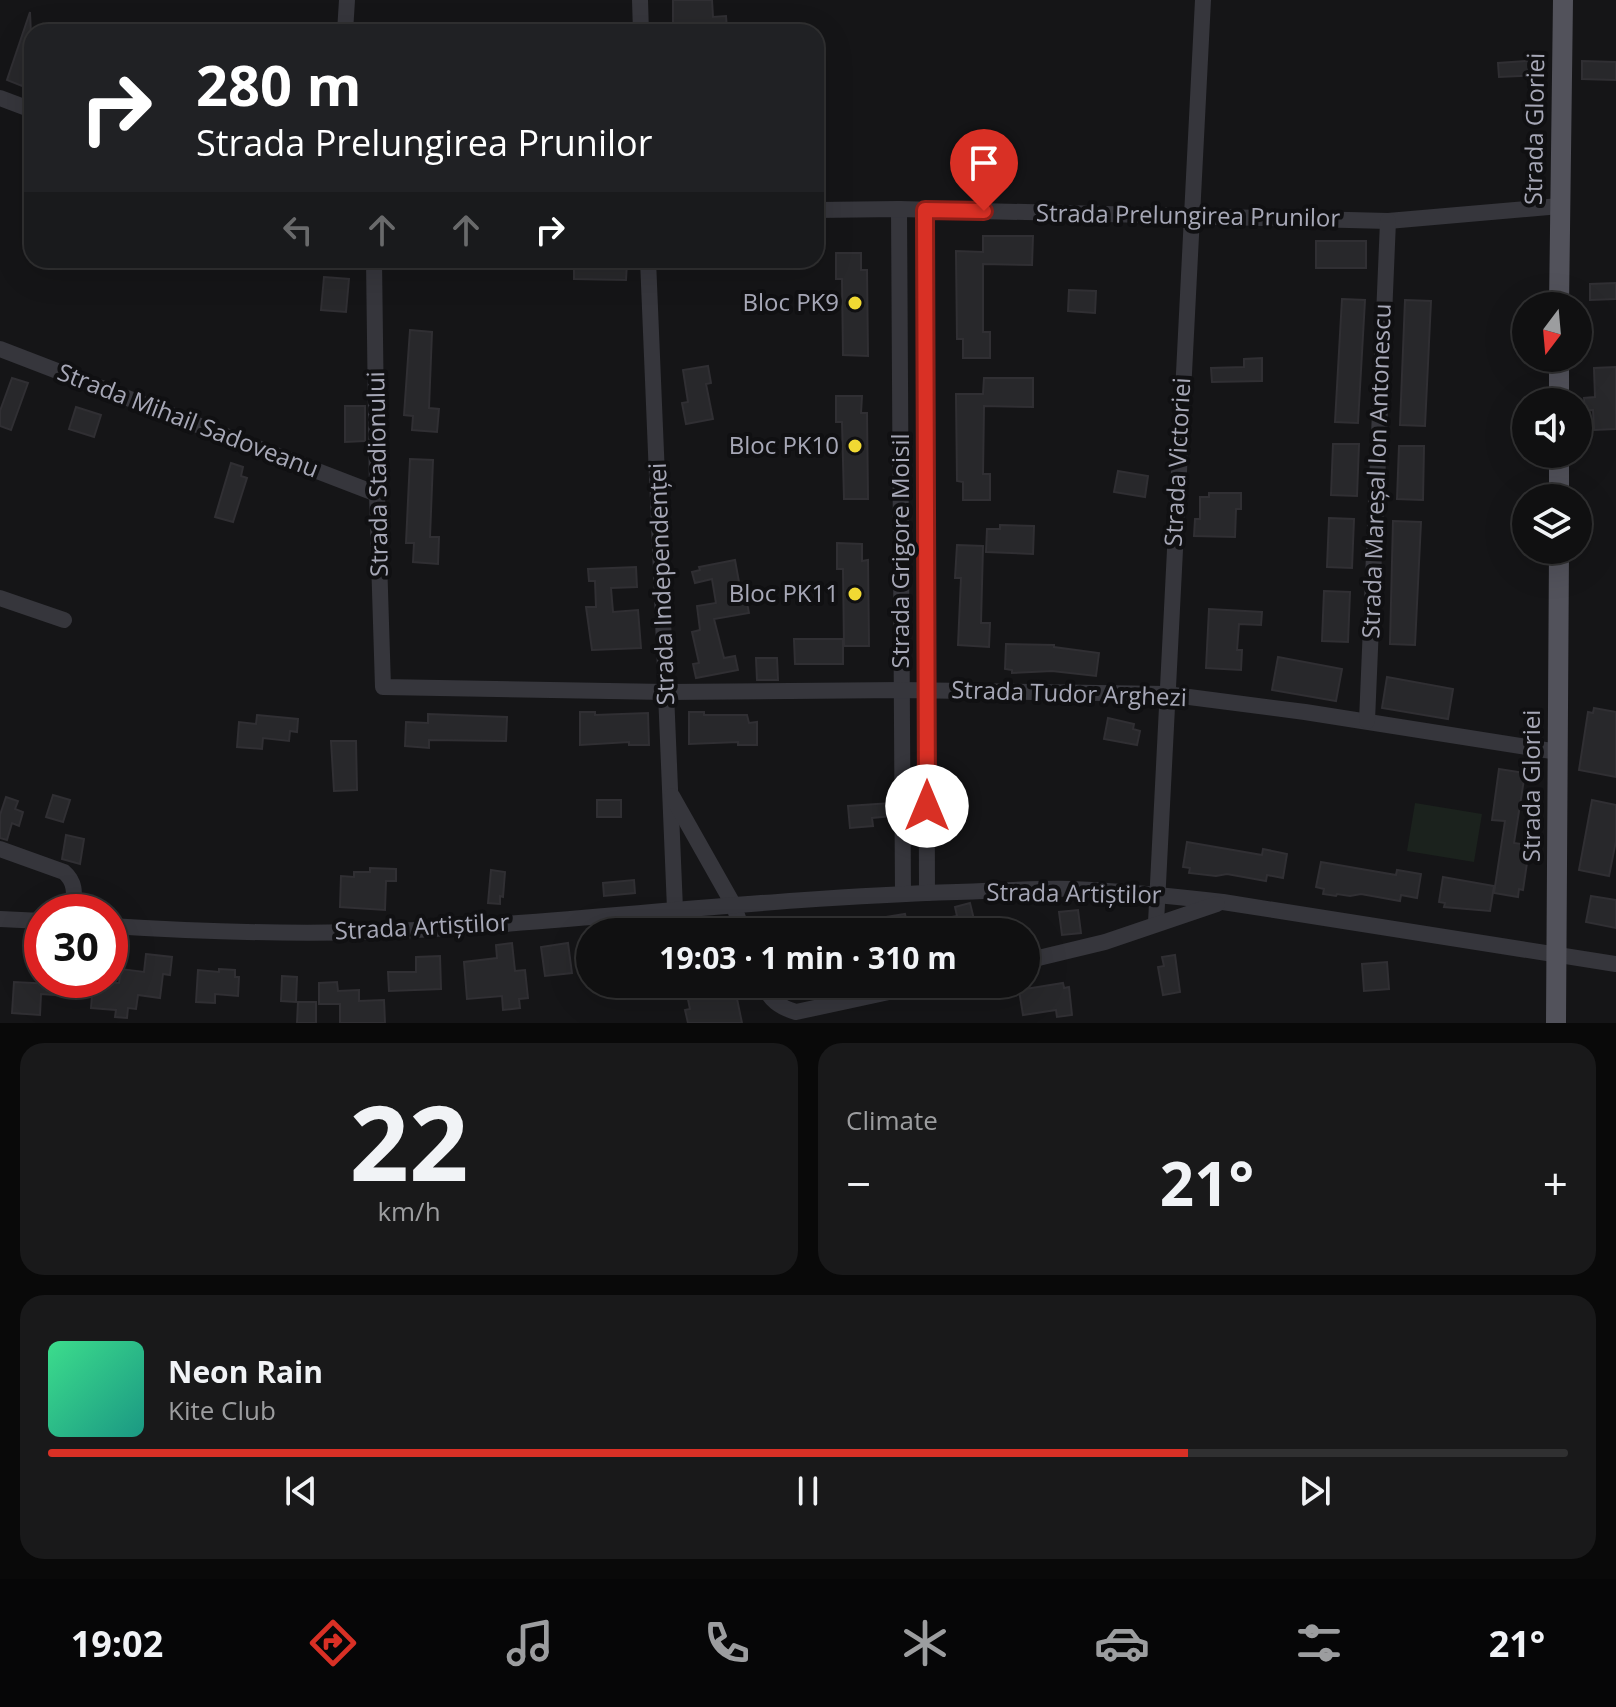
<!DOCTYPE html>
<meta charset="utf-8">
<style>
:root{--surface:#101011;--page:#19191a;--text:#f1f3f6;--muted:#9c9d9f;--line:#303031;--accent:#d93025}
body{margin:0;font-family:"Open Sans",sans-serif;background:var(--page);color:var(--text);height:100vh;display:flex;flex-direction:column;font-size:30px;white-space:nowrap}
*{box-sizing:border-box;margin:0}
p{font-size:26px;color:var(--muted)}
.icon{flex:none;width:44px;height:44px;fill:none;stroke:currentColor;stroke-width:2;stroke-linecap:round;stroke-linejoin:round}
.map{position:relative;height:1023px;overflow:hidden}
.drawer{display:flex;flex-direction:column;gap:20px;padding:20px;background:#090909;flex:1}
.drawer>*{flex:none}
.banner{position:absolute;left:24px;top:24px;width:800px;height:244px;border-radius:24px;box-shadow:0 8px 32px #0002,0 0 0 2px var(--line);background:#202124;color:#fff;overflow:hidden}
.needle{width:52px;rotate:196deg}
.tools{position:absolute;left:1512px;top:292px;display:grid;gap:16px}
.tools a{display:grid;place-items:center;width:80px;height:80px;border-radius:50%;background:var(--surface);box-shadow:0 8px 32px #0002,0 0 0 2px var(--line);font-size:40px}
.speed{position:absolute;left:24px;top:894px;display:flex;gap:16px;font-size:40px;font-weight:700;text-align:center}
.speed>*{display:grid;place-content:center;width:104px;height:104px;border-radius:50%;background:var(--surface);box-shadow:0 8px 32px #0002,0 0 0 2px var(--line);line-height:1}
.speed .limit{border:12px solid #d22;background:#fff;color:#111}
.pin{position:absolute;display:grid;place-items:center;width:68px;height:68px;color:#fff;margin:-82px -34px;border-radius:50% 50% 50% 0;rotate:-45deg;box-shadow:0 0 8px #0007}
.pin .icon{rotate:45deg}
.me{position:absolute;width:88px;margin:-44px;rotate:0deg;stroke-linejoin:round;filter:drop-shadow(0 0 6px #0008)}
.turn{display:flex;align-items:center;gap:28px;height:168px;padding:0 40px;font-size:36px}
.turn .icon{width:104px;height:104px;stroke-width:2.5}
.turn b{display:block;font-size:56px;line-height:68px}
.lanes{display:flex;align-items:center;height:76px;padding:0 40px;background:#0003;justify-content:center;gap:40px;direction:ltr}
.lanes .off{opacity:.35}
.big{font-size:60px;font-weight:700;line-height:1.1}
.drawer .widget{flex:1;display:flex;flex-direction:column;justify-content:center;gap:12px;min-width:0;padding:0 28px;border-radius:24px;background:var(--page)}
.drawer .dial{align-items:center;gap:0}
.dial b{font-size:104px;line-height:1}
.song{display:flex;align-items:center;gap:24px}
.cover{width:96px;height:96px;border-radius:12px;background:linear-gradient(135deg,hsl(150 70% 55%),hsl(170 70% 35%))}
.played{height:8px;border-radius:4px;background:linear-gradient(90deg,var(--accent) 75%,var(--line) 75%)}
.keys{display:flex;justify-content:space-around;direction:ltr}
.heat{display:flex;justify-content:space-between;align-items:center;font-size:44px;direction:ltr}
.drawer .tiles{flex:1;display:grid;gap:20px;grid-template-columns:1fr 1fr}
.widget:last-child{grid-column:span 2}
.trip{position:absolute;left:576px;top:918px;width:464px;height:80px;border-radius:40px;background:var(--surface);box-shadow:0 8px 32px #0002,0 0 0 2px var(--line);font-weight:700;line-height:80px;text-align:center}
.tabs{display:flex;height:128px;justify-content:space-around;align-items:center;background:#060607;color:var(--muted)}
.tabs .icon{width:56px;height:56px}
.tabs .on{color:var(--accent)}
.tabs b{font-size:36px;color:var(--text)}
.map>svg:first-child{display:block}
.green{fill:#1b221d}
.building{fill:#28282b;stroke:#302f33;stroke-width:2}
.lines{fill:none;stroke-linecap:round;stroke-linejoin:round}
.minor{stroke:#36363c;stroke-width:16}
.major{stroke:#52525b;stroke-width:20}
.route-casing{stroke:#8d1f18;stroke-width:20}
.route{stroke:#d93025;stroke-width:14}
.poi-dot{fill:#f1d933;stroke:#101012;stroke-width:3}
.labels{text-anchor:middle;stroke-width:8;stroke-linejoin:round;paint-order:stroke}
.street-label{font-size:24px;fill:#a7a8b7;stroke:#101012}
.poi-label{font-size:24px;fill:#a7a8b7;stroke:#101012;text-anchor:end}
</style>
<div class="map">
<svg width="1616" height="1023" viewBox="0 0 1616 1023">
<rect width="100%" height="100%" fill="#151517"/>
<polygon class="green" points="1415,803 1482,814 1474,862 1407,851"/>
<g class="building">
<polygon points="673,0 712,0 713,17 726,16 727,29 673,32"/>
<polygon points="30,12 32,57 22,86 7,80"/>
<polygon points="1539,60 1540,75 1499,77 1498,63"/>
<polygon points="1582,61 1616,62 1616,80 1582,79"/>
<polygon points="983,236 1033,236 1032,265 983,264 983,332 990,332 990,358 963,358 963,339 957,339 956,251 983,252"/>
<rect x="1316" y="241" width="50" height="27"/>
<polygon points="836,253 861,253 861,270 867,270 868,356 843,355 842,279 836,279"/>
<polygon points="574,260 627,263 626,280 574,279"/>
<polygon points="324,277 349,279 346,312 321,310"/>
<polygon points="1616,283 1616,299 1590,300 1590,284"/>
<polygon points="1069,290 1096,291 1095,313 1068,311"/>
<polygon points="1342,299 1365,300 1358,423 1335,422"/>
<polygon points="1405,300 1431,301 1425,426 1400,425"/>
<polygon points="410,330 432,332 429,408 439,409 437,432 412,430 413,416 404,415"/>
<polygon points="1262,358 1262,381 1212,382 1211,368 1244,367 1244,359"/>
<polygon points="708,366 711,383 706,384 713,419 686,424 682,403 688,402 683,370"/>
<polygon points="1616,367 1616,429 1594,430 1593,410 1585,411 1584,398 1595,397 1594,368"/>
<polygon points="12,378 28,383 11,430 0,426 0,411"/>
<polygon points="984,378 1033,378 1033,407 984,406 983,474 990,474 990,500 963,500 963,482 957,481 956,394 983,394"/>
<polygon points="836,396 862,396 861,413 867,413 868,499 844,499 842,422 836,422"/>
<polygon points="345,406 365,406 365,441 345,442"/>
<polygon points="76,407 101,415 94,437 69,429"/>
<polygon points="1333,444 1359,444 1357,496 1331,495"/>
<polygon points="1399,446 1424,446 1423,500 1397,499"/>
<polygon points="410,459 433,460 430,537 439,537 438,564 413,562 414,543 406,543"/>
<polygon points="231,463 243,467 241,476 247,478 233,522 215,517"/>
<polygon points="1118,471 1148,476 1145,497 1114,492"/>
<polygon points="1209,493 1241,493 1241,509 1236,509 1235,537 1194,536 1195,519 1200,519 1200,497 1209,497"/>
<polygon points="1329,518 1354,519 1352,568 1327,567"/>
<polygon points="1393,521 1421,522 1415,645 1390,644"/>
<polygon points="1000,525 1034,526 1033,554 986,552 987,529 1000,529"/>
<polygon points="837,543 862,544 862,561 868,560 869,646 844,646 843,569 837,569"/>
<polygon points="957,545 983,546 981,623 990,623 989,647 958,645 961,578 955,578"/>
<polygon points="735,560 741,593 745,593 749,613 714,619 724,658 735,656 738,670 696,678 693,664 699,663 692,632 700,630 697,606 716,603 712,579 695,583 692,572 700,570 699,567"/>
<polygon points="636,567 637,587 611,588 613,612 638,610 641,648 592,650 586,607 596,607 595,581 589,581 588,569"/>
<polygon points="1324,591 1350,592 1348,642 1322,641"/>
<polygon points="1209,609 1262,612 1261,625 1239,624 1237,650 1242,650 1241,670 1206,668"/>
<polygon points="794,639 843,639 843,664 795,664"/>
<polygon points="1006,644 1054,645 1054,647 1099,653 1096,676 1052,671 1012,673 1012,670 1005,669"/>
<polygon points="1278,657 1342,669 1336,701 1272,690"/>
<polygon points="756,658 777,658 778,680 757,680"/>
<polygon points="1387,677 1453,689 1448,719 1382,708"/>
<polygon points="1594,708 1616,712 1616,777 1579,770 1588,712 1593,713"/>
<polygon points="580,712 595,712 595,715 648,713 649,745 629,745 629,742 580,745"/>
<polygon points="689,712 704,712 704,715 747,715 749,723 757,722 757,745 738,745 738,742 689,744"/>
<polygon points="428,714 507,717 506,741 429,740 429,748 405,746 406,722 428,723"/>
<polygon points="257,715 298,719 297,732 290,731 289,741 263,738 262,749 237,747 239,722 256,724"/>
<polygon points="1108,718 1134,724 1133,729 1140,731 1137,745 1104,739"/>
<polygon points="331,741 356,741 357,790 334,791"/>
<polygon points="1499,769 1525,773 1514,843 1527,845 1524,862 1527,863 1523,890 1519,889 1518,897 1494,893 1505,821 1492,820"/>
<polygon points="53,795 70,800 63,822 46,817"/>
<polygon points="6,797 18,801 15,809 23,812 19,826 12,823 7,840 0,838 0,815"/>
<rect x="597" y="800" width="24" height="17"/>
<polygon points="1592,800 1616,805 1616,841 1609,876 1579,870"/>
<polygon points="891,803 892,816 872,818 873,826 850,828 848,806"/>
<polygon points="66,835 84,839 80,864 62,859"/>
<polygon points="1187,842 1262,855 1263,849 1287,854 1283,878 1267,875 1266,881 1227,874 1216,876 1189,873 1190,868 1183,867"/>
<polygon points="1321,862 1396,875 1397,870 1421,874 1417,898 1401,895 1400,901 1361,894 1350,896 1337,894 1336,896 1323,894 1324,889 1316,887"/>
<polygon points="370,868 396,869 396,881 386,881 385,910 340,907 341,876 354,877 354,872 370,872"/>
<polygon points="491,870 505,872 503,897 500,896 500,904 488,903"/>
<polygon points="1443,877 1494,886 1490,911 1444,907 1445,903 1439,902"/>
<polygon points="634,880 635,893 604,896 603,883"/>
<polygon points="1591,896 1616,900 1616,928 1586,922"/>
<polygon points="970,903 977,932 933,932 931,921 957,916 955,907"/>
<polygon points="1078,910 1081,933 1062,935 1059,912"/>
<polygon points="905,914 909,932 864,932 861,921"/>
<polygon points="512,943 515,971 525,970 528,998 519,999 520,1008 503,1010 502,996 467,999 464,962 497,958 496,945"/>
<polygon points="568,943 572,973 545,976 541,947"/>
<polygon points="146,954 172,957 170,975 163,974 160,998 138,995 136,1009 128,1008 127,1018 115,1017 116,1010 91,1008 93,982 119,983 121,969 144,972"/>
<polygon points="1175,955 1180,992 1163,995 1158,967 1164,966 1162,957"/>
<polygon points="440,956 441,989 389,991 388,972 416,972 416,957"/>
<polygon points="1387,962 1389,989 1364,991 1362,964"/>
<polygon points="219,969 235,970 235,977 239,977 238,996 215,994 215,1003 196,1002 198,970 219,972"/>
<polygon points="282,976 297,977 296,1002 281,1001"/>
<polygon points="53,980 69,980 68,996 41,994 40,1015 12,1013 14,982 53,984"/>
<polygon points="337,982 338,991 359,990 359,1001 384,1000 385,1023 340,1023 340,1004 319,1004 319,983"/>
<polygon points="1063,983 1064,988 1069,987 1072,1015 1057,1017 1056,1010 1023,1015 1019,990"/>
<polygon points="716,984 734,984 742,1023 688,1023 685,1010 690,1009 686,990"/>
<polygon points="298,1002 316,1002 316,1023 297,1023"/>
</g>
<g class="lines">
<g class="minor">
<polyline points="640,0 641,32"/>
<polyline points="345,32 347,0"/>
<polyline points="0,98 32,110"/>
<polyline points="899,209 903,894"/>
<polyline points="816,210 899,209 1388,221 1560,206"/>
<polyline points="925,210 927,893"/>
<polyline points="374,260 377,494 383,687 666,692 901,690 1166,694 1305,712 1558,752"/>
<polyline points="648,260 675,909"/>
<polyline points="0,349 377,494"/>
<polyline points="0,598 64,620"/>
<polyline points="1367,721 1388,221"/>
<polyline points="672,796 733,904 743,932"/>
<path d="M0,849L64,872C77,883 74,896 73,912"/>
<polyline points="0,919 42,921"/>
<polyline points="1156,923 1203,0"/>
<path d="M110,926C222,933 337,936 449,928C618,917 787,897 957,892C995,891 1034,888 1072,889C1122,891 1172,896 1223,902L1616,964"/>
<polyline points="1026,961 1105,942 1217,904"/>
<path d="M763,984C770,1000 779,1007 796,1012L926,984"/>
</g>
<g class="major">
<polyline points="1559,306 1563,0"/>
<polyline points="1559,402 1559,358"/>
<polyline points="1559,498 1559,454"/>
<polyline points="1556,1023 1559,550"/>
</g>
</g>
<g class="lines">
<defs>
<polyline id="route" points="927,806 925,210 984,211"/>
</defs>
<use href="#route" class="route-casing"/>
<use href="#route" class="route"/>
</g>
<g class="poi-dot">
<circle cx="855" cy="303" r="8"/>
<circle cx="855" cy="446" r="8"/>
<circle cx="855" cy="594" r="8"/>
</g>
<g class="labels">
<g class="street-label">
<text transform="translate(1535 129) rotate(-89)" y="8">Strada Gloriei</text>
<text transform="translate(1188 216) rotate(1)" y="8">Strada Prelungirea Prunilor</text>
<text transform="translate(188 421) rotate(21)" y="8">Strada Mihail Sadoveanu</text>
<text transform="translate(1178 462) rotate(-87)" y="8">Strada Victoriei</text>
<text transform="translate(1377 471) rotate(-88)" y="8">Strada Mareșal Ion Antonescu</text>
<text transform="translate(378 474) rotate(-91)" y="8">Strada Stadionului</text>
<text transform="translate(901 551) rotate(-90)" y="8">Strada Grigore Moisil</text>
<text transform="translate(662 584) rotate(-92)" y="8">Strada Independenței</text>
<text transform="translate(1069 694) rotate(2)" y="8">Strada Tudor Arghezi</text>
<text transform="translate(1532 786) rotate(-90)" y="8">Strada Gloriei</text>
<text transform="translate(1074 894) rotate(1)" y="8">Strada Artiștilor</text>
<text transform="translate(422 927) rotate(-3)" y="8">Strada Artiștilor</text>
</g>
<g class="poi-label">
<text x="839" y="311">Bloc PK9</text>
<text x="839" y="454">Bloc PK10</text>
<text x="839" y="602">Bloc PK11</text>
</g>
</g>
</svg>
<div class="tools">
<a><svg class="needle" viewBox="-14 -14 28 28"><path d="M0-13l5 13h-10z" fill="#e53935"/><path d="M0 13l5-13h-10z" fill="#9c9d9f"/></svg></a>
<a><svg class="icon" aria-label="sound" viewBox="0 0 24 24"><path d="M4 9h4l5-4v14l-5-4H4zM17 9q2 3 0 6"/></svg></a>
<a><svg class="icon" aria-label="layers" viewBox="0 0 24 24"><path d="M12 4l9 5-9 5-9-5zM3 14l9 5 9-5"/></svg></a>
</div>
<div class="speed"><div class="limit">30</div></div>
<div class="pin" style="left:984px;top:211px;background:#d93025"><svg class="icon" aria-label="arrive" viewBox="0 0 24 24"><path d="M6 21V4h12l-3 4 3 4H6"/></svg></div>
<svg class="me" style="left:927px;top:806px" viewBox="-20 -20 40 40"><circle r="19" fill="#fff"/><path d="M0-13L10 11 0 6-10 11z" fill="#d93025"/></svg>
<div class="trip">19:03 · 1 min · 310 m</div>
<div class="banner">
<div class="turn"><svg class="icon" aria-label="right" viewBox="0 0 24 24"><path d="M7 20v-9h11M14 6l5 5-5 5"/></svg><div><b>280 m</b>Strada Prelungirea Prunilor</div></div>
<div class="lanes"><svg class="icon off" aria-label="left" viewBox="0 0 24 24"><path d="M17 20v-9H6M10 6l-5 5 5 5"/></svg><svg class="icon off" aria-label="ahead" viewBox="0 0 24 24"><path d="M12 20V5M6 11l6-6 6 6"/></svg><svg class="icon off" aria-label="ahead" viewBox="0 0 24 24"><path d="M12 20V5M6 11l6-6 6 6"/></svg><svg class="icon" aria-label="right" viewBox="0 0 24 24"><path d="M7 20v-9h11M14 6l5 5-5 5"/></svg></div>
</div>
</div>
<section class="drawer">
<div class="tiles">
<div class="widget dial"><b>22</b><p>km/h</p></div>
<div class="widget"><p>Climate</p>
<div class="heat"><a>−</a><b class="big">21°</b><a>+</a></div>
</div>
<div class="widget">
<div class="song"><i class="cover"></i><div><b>Neon Rain</b><p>Kite Club</p></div></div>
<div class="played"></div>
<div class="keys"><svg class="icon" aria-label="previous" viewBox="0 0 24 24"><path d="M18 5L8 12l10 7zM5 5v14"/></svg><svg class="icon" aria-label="pause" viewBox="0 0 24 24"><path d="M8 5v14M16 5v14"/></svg><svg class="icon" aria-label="next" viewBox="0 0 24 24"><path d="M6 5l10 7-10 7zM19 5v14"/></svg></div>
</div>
</div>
</section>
<nav class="tabs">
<b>19:02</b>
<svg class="icon on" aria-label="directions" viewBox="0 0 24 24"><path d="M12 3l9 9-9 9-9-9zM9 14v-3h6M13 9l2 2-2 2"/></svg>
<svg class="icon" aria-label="music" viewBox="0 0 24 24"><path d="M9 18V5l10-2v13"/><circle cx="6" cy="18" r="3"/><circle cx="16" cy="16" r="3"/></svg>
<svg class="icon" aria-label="phone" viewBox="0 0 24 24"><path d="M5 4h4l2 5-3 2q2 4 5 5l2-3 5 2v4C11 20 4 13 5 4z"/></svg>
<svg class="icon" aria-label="climate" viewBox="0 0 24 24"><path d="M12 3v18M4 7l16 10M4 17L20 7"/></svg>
<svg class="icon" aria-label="car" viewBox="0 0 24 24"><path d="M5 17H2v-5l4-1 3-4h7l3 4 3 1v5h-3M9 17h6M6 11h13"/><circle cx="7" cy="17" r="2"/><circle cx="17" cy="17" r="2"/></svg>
<svg class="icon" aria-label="filters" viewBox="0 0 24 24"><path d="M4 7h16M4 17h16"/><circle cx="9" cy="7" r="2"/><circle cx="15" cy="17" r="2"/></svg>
<b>21°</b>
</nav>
